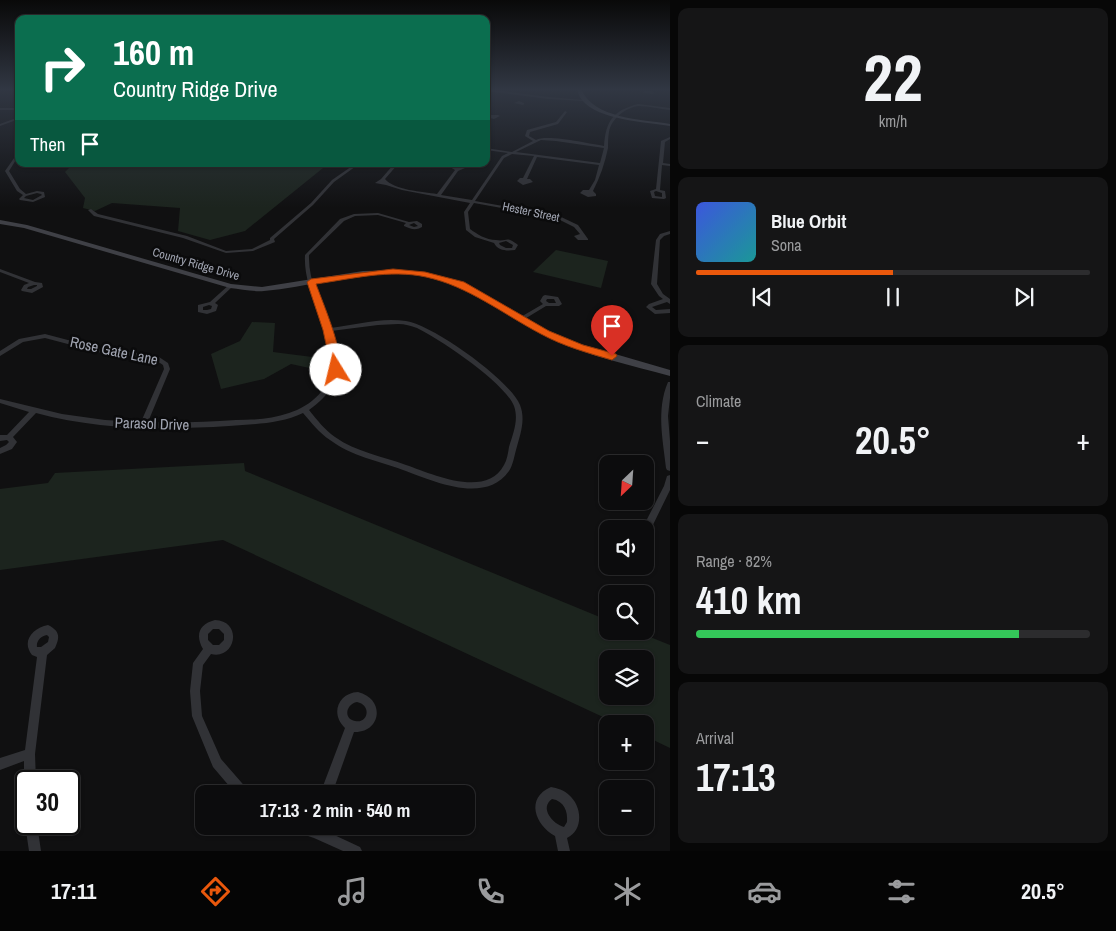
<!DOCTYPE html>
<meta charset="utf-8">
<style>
:root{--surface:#0c0c0d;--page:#151516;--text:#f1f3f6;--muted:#9a9b9d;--line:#2c2c2e;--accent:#ea580c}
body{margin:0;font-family:"Archivo Narrow",sans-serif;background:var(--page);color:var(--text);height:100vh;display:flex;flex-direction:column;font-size:19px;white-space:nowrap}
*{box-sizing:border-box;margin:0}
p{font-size:16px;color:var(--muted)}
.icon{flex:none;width:28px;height:28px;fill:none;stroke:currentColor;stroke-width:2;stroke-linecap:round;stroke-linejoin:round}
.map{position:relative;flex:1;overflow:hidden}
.drawer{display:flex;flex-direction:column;gap:8px;padding:8px;background:#070707;width:446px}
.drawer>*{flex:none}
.guide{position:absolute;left:15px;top:15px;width:475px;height:152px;border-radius:10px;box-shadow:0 1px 4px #0004,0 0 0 1px var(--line);background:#0b6e4f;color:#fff;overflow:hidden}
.needle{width:32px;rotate:205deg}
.tools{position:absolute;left:599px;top:455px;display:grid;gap:10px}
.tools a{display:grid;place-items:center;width:55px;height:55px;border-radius:10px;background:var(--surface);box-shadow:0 1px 4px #0004,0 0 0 1px var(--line);font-size:25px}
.speed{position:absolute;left:15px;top:770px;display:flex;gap:10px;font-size:25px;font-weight:700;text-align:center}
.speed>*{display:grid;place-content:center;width:65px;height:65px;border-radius:50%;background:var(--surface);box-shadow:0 1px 4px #0004,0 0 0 1px var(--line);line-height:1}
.speed .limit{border:2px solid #111;border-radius:8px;background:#fff;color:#111}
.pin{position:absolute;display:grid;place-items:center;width:42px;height:42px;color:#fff;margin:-51px -21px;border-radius:50% 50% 50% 0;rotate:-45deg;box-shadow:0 0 5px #0007}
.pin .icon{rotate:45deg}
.me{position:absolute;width:55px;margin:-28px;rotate:351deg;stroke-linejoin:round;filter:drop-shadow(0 0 4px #0008)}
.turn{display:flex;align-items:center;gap:18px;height:105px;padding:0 15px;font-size:22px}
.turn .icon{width:65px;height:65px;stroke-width:2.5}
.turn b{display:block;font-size:35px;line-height:42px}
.then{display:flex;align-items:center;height:48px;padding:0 15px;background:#0003;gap:10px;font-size:19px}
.big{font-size:38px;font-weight:800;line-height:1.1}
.drawer .tile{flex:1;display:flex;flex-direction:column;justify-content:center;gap:8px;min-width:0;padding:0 18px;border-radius:10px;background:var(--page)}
.drawer .dial{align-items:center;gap:0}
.dial b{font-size:65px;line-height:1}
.song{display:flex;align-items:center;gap:15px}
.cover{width:60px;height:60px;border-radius:8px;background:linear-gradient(135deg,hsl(230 70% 55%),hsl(180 70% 35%))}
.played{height:5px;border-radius:2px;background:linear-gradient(90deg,var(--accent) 50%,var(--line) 50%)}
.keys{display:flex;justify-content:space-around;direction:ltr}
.heat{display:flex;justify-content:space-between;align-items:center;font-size:28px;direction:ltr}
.charge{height:8px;border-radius:4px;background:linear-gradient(90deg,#34c759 82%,var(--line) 0)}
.trip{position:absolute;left:195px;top:785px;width:280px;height:50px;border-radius:10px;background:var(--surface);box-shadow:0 1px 4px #0004,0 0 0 1px var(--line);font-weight:800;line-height:50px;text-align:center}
.tabs{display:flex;height:80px;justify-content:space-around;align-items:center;background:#050505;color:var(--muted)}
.tabs .icon{width:35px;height:35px}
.tabs .active{color:var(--accent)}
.tabs b{font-size:22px;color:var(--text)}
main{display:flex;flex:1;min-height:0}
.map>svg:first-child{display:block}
.green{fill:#1c241e;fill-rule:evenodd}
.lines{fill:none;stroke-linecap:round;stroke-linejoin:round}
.street{fill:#313236;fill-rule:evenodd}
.secondary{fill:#3f4046;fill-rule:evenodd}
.route{fill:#ea580c;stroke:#983908}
.labels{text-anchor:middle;stroke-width:5;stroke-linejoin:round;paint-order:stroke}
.far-street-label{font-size:12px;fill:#a1a5b2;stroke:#0b0b0c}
.street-label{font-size:15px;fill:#a1a5b2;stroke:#0b0b0c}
</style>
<main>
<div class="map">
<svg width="670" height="851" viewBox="0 0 670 851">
<rect width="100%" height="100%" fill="#101011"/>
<g class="green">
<polygon points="73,164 328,164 245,231 210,240 178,231 180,208 112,203 95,211 83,208 85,198 65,172"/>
<polygon points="556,250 608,261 601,288 533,272"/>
<polygon points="252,322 275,323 273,352 328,359 328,372 291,364 264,379 221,389 211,354 240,341"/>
<path d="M244,463L245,471L607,620L608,631H635L670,645V748L645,736V724H618L223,540L0,570V489L48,483L55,473ZM608,659H645V696H608Z"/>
</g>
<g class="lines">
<g class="street">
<polygon points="486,89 548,97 584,100 583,101 548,99 486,91"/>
<polygon points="645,90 654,92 654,93 653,94 643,93"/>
<polygon points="519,101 524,103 524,104 523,105 514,103"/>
<path d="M638,104L670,108V110C660,109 649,106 639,106C626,107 611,119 609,132C608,137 608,143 608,148C605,163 600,177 593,191L596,194V196L588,197L580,193L583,190H589L595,180L599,165L537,157L527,179H530L533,182L523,185L517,181L520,178H523L534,156L512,154L504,158L475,201L559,216L578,225L588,239V240H578L574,236L580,234L574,227L556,218L474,203L468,212L470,229C477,234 486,240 496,240C508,242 505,235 518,245L515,250C507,251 498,251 494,243L475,237L466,230L464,212L470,203L402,190L386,185L375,183L381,179L394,164H398L385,179C394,190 423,192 437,194L455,170L450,167L456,164L465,168L458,171L441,195L472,200L502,156L508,153L486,150V148L512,152L533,141L525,136L527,130L556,122L565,111L567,112L558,124L530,132L529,136L536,140C547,134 590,144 604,146C606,120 613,111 638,104ZM541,140L556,141L604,148L600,163L516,152ZM506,241L513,245L512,248H506L500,245L499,243Z"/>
<rect x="0" y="108" width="19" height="2"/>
<polygon points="486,115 498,115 500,116 494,119 486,117"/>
<polygon points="19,117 19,119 0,126 0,124"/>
<path d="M670,137V139L665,142L663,163L670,164V166L662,165L660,190L665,191L666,198L664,199L652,198L650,191L656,189L661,141ZM656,191L662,193V197L655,196L654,192Z"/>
<path d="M19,151V155L9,171L20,189L26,194L37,191L44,192L45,197L33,202L20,200L19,199L23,195L17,191L5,171ZM37,193L41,194L42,195L33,200L24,198L26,196Z"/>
<polygon points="355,164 359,164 334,182 313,205 274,239 275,242 253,251 226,253 183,238 94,216 88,210 91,209 98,214 187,236 226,251 252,249 270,240 270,238 311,203 332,180"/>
<path d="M378,213L409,222L417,221L422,224V227C415,231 411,229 404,226V225L406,223L378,215L355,216L344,221L309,255C308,281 321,305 330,328C355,325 381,317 406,321C433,325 510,380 520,405C526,420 520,435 516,450C514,457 513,465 509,471C485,505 433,481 403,470C379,461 351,456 330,440C319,433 311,422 303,413C280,424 254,424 229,426C165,430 98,430 36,413L13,437L17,442L12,449L0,454V448L6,445L9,442L7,440L0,441V435H7L29,412L0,403V399L62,414L105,420L141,422L164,369L163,365L154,359L102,353L45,338L23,342L0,356V351L19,339L45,334L102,349L156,355L168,363L170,369L148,422C177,423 206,422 236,420C253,420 272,419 289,413C312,406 335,385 332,358C329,322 303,292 305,255L340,219L354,214ZM414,223L418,226L414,227L409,225ZM398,324C405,324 411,326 417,328C440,339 505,383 514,406C519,420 513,434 509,447C508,453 507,460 504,465C486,499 432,474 406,465C382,456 356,452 335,437C325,430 317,420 309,410C341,387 343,367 331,331L378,325Z"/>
<polygon points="670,231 670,234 664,236 660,240 657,284 663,294 670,299 670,304 667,302 652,307 656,310 670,309 670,313 655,314 646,307 649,304 663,299 659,296 651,284 656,240 660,234"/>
<path d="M0,269L35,282L42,283L43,287L32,293L22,291L21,290L24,285L29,283L0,272ZM34,285H37V286L31,289H27L28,287Z"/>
<path d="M230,284L233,286L232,287L215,303L218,305L216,311L207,314L198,312V305L210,302ZM209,305L212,306L211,309L207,310H203V307Z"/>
<path d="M545,295L558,297L562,304L559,306H546L523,320H519V318L543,304L540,301L543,296ZM547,299H554L556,303H549L546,301Z"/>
<path d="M668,382H670V398L668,416L670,441V471L667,470L666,468C663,440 656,410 668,382Z"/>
<polygon points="670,475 670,490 648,535 645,536 645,529 642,529 664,486 667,476"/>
<polygon points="645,546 648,547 651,556 648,562 645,563"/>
<path d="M215,620C243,621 236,660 211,654L203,665L200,691L202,716L221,759L248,790L250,794H236L213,767L192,716L190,691L193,663L203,649C195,635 199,624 215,620ZM213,629H219L224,634V640L219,645H213L208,640V634Z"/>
<path d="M48,625C60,631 60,637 55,648L47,655L35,754L36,781H26V785L24,781V761L0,770V758L25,750L37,657L32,655C21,641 33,628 48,625ZM47,635L49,637L48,642L41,647H37C36,641 41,636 47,635Z"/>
<path d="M358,692C386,699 381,733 354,732L332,794H320L345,728C330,714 338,693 358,692ZM357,702C372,705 368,724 355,721C343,719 346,704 357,702Z"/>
<path d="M551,787C557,788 564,790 569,795C582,806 584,830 567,838L570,851H558L555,836C535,825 525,798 551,787ZM552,799C564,801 568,811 567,822L564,827C553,824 539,808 552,799Z"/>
<polygon points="26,821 26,824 37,824 41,851 29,851 25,824"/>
<polygon points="288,826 315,826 360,847 362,851 343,851 314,838 290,830"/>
</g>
<g class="secondary">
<path d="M577,89H581C594,119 641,119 670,124V126C645,122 598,120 582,100C579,97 578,92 577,89Z"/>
<path d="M0,220L27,225L231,284L262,287L363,271L404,270L424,272L463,283L495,300L543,328L574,342L670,370V376C631,365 591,357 554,340C510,320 474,286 426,277C371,266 318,286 264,291C253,292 241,289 230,288L24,228L0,224Z"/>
</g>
</g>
<linearGradient id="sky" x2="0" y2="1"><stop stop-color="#090909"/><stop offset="0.43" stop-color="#313743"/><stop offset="1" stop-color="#313743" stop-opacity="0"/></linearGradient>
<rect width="670" height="208" fill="url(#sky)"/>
<path class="route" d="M393,269L425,272L464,282L549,331L583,345L616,354L617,356L612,360C588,353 563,346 541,334C503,314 468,286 426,277C390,269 351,279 316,284C322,301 346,356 339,372H332L323,330L307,282L311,279Z"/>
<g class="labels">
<g class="far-street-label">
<text transform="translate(531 212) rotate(12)" y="4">Hester Street</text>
<text transform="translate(196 264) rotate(16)" y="4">Country Ridge Drive</text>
</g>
<g class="street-label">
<text transform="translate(114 351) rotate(12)" y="5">Rose Gate Lane</text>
<text transform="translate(152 424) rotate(2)" y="5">Parasol Drive</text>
</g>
</g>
</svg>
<div class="tools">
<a><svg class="needle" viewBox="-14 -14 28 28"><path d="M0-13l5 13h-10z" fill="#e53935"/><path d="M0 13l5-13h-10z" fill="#9a9b9d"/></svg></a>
<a><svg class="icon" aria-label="sound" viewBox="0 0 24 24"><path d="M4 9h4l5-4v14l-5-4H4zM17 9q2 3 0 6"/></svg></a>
<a><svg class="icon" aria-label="search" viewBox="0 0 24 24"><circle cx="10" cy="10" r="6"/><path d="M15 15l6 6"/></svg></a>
<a><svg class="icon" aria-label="layers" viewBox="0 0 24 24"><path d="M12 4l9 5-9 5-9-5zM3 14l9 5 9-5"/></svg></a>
<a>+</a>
<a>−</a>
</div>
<div class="speed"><div class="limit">30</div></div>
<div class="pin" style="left:612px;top:356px;background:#d93025"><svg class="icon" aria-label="arrive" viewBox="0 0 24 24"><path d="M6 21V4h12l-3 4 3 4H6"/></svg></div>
<svg class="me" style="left:336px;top:370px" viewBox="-20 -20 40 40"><circle r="19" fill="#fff"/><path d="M0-13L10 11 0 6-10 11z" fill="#ea580c"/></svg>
<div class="trip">17:13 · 2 min · 540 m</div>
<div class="guide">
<div class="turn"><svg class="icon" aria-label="right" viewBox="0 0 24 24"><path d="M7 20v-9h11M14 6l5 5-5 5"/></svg><div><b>160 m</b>Country Ridge Drive</div></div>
<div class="then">Then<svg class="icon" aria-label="arrive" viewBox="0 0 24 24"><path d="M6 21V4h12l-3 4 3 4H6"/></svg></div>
</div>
</div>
<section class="drawer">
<div class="tile dial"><b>22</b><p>km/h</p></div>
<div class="tile">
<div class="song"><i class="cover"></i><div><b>Blue Orbit</b><p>Sona</p></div></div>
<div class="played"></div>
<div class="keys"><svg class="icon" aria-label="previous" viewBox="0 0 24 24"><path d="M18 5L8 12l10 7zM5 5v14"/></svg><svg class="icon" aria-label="pause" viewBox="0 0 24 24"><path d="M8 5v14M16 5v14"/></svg><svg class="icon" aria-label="next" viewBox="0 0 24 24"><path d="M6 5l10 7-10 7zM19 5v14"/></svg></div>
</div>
<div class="tile"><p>Climate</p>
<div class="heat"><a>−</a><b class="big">20.5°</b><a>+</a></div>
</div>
<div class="tile"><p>Range · 82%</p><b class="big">410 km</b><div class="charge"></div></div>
<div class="tile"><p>Arrival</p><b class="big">17:13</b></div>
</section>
</main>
<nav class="tabs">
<b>17:11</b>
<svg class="icon active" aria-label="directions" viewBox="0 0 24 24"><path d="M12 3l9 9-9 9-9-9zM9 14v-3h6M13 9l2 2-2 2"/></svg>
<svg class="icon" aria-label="music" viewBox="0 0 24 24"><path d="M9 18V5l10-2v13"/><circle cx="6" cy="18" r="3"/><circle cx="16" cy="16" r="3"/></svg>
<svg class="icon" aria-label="phone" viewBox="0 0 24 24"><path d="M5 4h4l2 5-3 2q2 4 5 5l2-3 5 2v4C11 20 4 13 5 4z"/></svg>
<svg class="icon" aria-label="climate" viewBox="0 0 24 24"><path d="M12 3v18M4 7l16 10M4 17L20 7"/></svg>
<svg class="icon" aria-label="car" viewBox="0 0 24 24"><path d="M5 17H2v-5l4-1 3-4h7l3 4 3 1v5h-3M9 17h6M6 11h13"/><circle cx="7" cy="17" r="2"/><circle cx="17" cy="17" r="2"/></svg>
<svg class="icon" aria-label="filters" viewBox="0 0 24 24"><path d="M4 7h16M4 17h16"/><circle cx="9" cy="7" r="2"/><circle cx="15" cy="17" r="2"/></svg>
<b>20.5°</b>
</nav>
